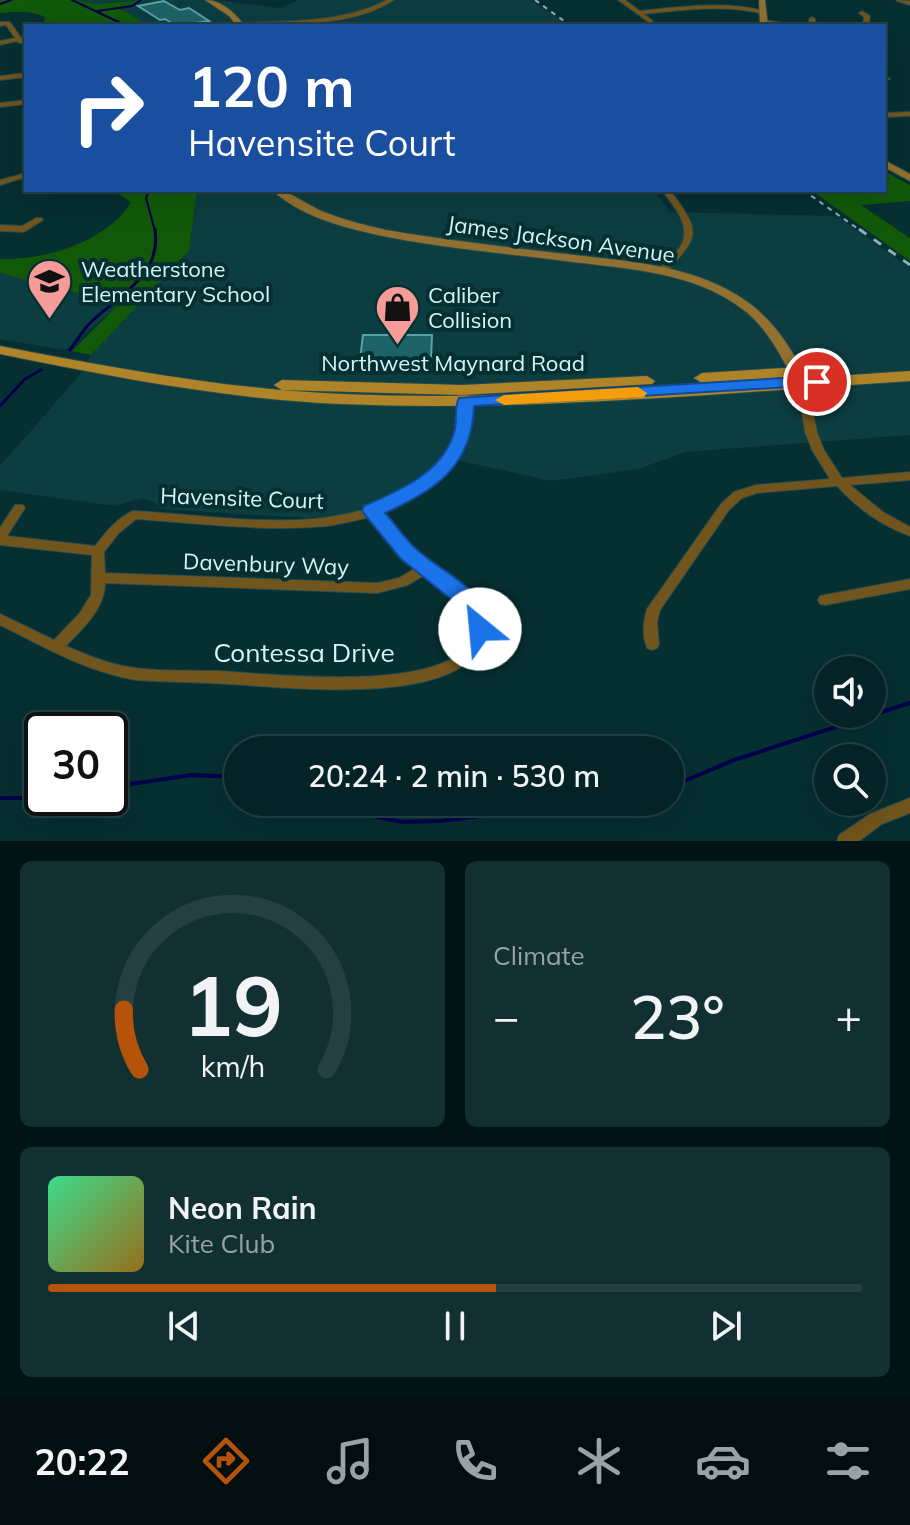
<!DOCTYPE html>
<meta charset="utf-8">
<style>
:root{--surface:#042326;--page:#122f32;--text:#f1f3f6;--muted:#97a4a7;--line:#254043;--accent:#b45309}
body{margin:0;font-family:Mulish,sans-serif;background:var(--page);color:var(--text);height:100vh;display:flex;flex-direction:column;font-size:30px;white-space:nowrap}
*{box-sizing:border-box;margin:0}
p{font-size:26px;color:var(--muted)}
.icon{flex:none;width:44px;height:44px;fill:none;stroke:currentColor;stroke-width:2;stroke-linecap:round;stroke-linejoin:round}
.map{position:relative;height:841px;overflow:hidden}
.side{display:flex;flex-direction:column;gap:20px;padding:20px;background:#021315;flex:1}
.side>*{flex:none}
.guide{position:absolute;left:24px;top:24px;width:862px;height:168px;border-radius:0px;box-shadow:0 8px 32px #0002,0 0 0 2px var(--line);background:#1a4fa0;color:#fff;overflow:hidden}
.tools{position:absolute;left:814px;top:656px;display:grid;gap:16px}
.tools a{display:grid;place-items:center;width:72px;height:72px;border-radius:50%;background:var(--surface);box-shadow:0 8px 32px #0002,0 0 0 2px var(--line);font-size:40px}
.speed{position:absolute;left:24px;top:712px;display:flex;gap:16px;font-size:40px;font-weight:700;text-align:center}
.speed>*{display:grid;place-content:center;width:104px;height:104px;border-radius:50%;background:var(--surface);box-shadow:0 8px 32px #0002,0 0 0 2px var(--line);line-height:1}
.speed .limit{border:4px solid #111;border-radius:12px;background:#fff;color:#111}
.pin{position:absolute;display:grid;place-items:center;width:68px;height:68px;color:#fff;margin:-34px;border:4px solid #fff;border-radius:50%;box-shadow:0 2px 8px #0007}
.me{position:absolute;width:88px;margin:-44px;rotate:332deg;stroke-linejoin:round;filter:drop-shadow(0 0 6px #0008)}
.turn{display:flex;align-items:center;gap:28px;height:168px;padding:0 32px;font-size:36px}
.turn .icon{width:104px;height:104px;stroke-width:2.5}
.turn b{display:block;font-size:56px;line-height:68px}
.big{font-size:60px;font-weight:600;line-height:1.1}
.side .tile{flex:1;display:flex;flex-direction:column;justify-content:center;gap:12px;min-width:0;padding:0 28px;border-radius:12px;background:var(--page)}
.side .dial{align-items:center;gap:0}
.dial svg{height:208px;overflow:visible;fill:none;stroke:var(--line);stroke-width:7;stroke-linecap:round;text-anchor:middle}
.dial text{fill:var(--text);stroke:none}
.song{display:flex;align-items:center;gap:24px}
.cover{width:96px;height:96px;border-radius:12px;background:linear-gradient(135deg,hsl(150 70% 55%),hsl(40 70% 35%))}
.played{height:8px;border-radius:4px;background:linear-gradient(90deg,var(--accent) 55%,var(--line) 55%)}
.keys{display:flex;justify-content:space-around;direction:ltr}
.heat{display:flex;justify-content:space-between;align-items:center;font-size:44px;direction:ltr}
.side .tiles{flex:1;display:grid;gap:20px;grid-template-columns:1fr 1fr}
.tile:last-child{grid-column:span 2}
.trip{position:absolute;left:224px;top:736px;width:460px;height:80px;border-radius:40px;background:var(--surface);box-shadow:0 8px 32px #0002,0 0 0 2px var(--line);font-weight:600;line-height:80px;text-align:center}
.menu{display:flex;height:128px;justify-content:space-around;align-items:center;background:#020e0f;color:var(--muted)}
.menu .icon{width:56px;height:56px}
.menu .on{color:var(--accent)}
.menu b{font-size:36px;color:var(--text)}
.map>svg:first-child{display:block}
.built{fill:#0c3d40}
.green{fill:#115909}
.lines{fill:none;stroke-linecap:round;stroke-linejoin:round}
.stream-far2{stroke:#00004b;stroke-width:2}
.stream-far1{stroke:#00004b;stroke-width:3}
.stream{stroke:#00004b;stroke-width:4}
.building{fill:#1d6267;stroke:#59a1a6;stroke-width:2}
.street-casing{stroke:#234b4e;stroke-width:2}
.secondary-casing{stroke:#234b4e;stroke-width:2}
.primary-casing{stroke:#234b4e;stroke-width:2}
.street{fill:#72551c;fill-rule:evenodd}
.secondary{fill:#92702f;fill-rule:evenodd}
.primary{fill:#af8429;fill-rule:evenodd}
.rail-far1{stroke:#8cb1b4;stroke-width:2;stroke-dasharray:5 5;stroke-linecap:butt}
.rail{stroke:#8cb1b4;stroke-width:3;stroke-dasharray:9 9;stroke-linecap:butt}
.route{fill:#1a73e8;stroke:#114b97;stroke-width:2}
.slow{fill:#f59e0b}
.labels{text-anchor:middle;stroke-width:8;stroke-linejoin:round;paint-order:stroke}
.street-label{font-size:22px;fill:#d2f5f8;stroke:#062f32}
.poi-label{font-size:22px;fill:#d2f5f8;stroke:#062f32;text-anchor:start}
.near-street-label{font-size:26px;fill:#d2f5f8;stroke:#062f32}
</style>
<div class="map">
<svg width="910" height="841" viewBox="0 0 910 841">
<rect width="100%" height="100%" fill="#062f32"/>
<g class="built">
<polygon points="65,0 216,0 280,8 299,0 531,0 570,26 132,26"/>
<polygon points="197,190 654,190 670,212 837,216 910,268 910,435 686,452 638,469 551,481 443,457 413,486 380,502 345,514 306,518 161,509 154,502 142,498 115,506 0,490 0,466 78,377 91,355 189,251"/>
<polygon points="0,273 120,304 65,350 0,339"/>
</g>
<g class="green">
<path d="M0,0H70L81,5L75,0L95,4L146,0L119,8L150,26H47L44,23L45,17C31,10 16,12 0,13Z"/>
<polygon points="884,171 910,185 910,201 861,205 910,238 910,261 811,190 884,190"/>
<path d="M112,190H197L189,251L91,355L72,351L119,304L0,273V259C43,261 109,241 131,202Z"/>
</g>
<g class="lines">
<g class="stream-far2">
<polyline points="72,0 127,26"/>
<polyline points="0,4 11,0"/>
<polyline points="98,11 132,6 141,0"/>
<polyline points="149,190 146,198 155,231"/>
</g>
<g class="stream-far1">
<path d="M70,350C76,341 82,332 89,324C118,295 162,277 155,229"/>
<polyline points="0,406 25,379 41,370"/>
</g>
<g class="stream">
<polyline points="110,787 192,775 238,777"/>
<polyline points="670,787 734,760 910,703"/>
<polyline points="0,798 42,798"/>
<polyline points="286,802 303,809 344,810 402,822 440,821 594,802"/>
</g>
</g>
<g class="building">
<polygon points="164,1 180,10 189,8 209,21 176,26 165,19 160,20 138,6"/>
<polygon points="363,335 432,335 431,360 360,360"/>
</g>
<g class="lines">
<defs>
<g id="street">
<path d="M387,0H394C362,21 320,23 282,25C268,25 252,27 238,25L241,23C290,21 342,23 387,0Z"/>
<path d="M618,0H625L640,11C680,7 728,0 767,12L764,14C724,4 685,10 644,14L653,21L650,23Z"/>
<polygon points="896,0 910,1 910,5 897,1"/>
<polygon points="862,11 870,16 869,26 863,26 864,17 859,13"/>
<polygon points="812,17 815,19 816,26 810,26 809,19"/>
<polygon points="764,20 790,24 793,26 762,23"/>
<polygon points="0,22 10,22 24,42 23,43 19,43 17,41 0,45 0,41 15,38 6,25 0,26"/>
<polygon points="26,73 26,77 0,80 0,76"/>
<polygon points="884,76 890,79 884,80"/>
<polygon points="26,100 26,104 0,107 0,103"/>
<polygon points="910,112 910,116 884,117 884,113"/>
<polygon points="26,173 26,177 0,185 0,180"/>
<path d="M662,190H670C700,232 702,234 665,273L662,274L657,271C664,263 674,256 680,247C693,226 674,207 662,190Z"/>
<polygon points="36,218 42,218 43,220 24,232 0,231 0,225 22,226"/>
<path d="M802,380L807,383L817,432L824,450L842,478L910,472V480L850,485L883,512L910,527V536C882,526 857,508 837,486L757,493L742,498L729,510L660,610L657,622L659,644L657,648L652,650L647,648C642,635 643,622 647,609L721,504L734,492L756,485L830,479L812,450L805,432L797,383Z"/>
<path d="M463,388L468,391C479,457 434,490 380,513C389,526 399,539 412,550C435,570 472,583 483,614C488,627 486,638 479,649C446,706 286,687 228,684C197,682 167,682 136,680C87,672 44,647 0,625V614L54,640L79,614L91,595L92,555L0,545V528L15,505H23L25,508L7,536L95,546C106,532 117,518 133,511C216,515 323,537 399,495C408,490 416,483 424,477C453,456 463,426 458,391ZM370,517L393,547L417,567L399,578L377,583L105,573L104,552L119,533L136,519C199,523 263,532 327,526C341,524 356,520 370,517ZM426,574C446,587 477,605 472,633C461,696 268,674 220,671C188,670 155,672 123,666C103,662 84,654 66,646C83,628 105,609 105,583L377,593L408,585Z"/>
<polygon points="910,579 910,589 825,605 820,604 818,600 820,596 825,595"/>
<polygon points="910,798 910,813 882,824 859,841 837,841 839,835 870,814"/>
</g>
<g id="secondary">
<path d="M205,0C222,0 235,13 245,26H237L229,16Z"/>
<polygon points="759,0 765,0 768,26 760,26"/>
<polygon points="884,160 910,174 910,181 884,167"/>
<path d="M272,190C291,190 306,205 324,212C344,220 365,225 386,230C446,240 506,247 566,254C623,261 687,264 737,295C771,315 792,348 809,383L802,387L797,386C782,359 770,331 745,311C695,271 626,269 565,261C503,253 439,248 378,235C341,227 300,216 272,190Z"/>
</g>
<g id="primary">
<path d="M0,346C113,368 226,389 341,394C531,402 721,383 910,371V381C721,393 531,412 341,404C226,399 113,377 0,354Z"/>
<polygon points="834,365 842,370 839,373 702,383 694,378 702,373"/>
<polygon points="647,376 655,381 652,384 462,395 282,390 274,385 282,380 462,385"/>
</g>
</defs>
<use href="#street" class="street-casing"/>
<use href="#secondary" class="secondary-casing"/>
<use href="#primary" class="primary-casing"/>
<use href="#street" class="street"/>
<use href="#secondary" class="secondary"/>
<use href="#primary" class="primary"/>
<g class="rail-far1">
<polyline points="535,0 571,26"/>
<polyline points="803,190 861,231"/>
</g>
<polyline class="rail" points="859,229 910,265"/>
</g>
<path class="route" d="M817,376L825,382L823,385L474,406C472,467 435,490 385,513C395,524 404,537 414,547C446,577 480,582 491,629L488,635L480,638L472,635L462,608L400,558L362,511L364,506C400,490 445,472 455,429C457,418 454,408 459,398Z"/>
<polygon class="slow" points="638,387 647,393 644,397 504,405 495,400 504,395"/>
<defs>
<symbol id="school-pin" viewBox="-11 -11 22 30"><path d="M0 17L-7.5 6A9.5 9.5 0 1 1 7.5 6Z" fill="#f59b98" stroke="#062f32"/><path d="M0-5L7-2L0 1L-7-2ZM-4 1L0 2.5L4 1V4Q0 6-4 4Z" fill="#111"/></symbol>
<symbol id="shop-pin" viewBox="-11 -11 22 30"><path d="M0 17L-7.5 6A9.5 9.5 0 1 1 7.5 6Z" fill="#f59b98" stroke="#062f32"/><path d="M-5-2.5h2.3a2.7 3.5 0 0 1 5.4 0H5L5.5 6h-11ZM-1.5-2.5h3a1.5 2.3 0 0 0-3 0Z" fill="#111"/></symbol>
</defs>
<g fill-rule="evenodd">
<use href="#school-pin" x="24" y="256" width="51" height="69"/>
<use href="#shop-pin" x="372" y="282" width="51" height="69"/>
</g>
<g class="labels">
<g class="street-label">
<text transform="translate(561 239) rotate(8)" y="8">James Jackson Avenue</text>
<text x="453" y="371">Northwest Maynard Road</text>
<text transform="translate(242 498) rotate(2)" y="8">Havensite Court</text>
<text transform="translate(266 564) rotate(2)" y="8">Davenbury Way</text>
</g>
<g class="poi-label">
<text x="81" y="277">Weatherstone<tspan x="81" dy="25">Elementary School</tspan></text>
<text x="428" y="303">Caliber<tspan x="428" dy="25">Collision</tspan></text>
</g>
<g class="near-street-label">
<text x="304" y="662">Contessa Drive</text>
</g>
</g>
</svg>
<div class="tools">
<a><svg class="icon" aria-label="sound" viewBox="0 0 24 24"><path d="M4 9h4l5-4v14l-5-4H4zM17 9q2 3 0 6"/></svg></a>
<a><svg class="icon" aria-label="search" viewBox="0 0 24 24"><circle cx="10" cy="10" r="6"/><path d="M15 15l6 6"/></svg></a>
</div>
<div class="speed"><div class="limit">30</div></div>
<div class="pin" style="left:817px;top:382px;background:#d93025"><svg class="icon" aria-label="arrive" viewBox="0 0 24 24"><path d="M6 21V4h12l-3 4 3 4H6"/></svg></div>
<svg class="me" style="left:480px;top:629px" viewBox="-20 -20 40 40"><circle r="19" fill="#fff"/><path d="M0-13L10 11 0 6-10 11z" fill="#1a73e8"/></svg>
<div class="trip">20:24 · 2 min · 530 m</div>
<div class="guide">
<div class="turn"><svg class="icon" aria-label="right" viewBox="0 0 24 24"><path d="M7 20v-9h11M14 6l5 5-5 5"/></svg><div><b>120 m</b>Havensite Court</div></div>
</div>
</div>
<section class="side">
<div class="tiles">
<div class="tile dial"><svg viewBox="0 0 100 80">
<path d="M14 69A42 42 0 1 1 86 69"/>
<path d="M14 69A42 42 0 0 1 8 46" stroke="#b45309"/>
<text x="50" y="56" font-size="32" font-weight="700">19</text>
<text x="50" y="72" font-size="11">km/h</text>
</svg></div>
<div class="tile"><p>Climate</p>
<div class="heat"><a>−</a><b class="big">23°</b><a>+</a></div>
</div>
<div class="tile">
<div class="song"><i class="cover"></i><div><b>Neon Rain</b><p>Kite Club</p></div></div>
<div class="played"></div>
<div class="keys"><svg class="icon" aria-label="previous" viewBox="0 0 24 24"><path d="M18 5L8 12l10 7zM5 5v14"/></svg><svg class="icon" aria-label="pause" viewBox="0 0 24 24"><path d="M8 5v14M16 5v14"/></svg><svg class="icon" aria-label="next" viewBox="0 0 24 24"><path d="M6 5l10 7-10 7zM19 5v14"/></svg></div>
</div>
</div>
</section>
<nav class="menu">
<b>20:22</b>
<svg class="icon on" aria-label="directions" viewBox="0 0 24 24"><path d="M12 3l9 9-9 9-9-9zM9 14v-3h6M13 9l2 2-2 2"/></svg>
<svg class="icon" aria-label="music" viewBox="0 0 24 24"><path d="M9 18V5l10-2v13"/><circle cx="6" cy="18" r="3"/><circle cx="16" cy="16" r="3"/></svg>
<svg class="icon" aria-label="phone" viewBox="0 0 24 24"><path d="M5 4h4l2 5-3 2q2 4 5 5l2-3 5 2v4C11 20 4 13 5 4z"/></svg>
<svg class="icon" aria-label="climate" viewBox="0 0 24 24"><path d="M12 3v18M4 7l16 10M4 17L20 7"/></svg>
<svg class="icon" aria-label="car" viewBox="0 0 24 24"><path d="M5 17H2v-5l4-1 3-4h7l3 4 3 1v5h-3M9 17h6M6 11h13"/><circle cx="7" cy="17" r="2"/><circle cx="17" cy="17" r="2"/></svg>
<svg class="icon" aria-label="filters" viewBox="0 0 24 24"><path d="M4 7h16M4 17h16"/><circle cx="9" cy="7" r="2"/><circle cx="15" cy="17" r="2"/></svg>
</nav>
